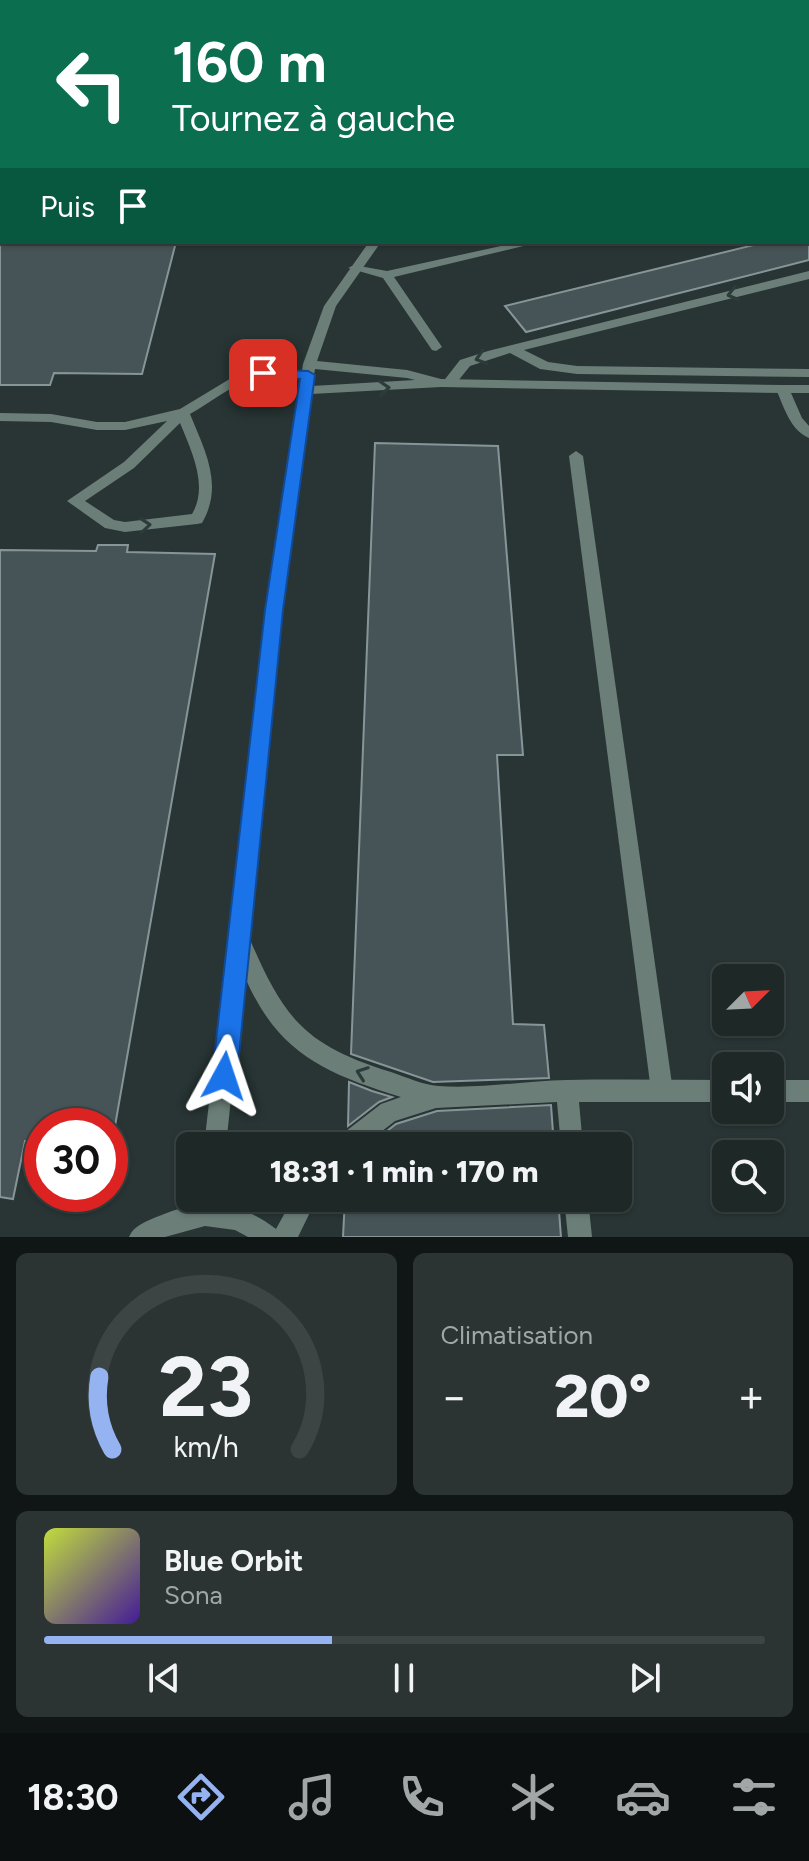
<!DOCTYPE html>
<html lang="fr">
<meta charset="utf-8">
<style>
:root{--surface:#1e2827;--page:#2b3433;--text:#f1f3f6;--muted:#a1a6a7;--line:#3c4444;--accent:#95b2f1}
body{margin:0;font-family:Figtree,sans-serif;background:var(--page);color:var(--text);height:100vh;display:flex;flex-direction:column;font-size:30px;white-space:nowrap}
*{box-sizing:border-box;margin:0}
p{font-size:26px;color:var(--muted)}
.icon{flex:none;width:44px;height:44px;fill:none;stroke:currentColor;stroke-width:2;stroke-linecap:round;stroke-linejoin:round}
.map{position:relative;height:1237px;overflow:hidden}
.panel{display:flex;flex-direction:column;gap:16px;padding:16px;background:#101615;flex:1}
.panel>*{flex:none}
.hud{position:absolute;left:0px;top:0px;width:810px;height:244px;box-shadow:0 2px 6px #0004,0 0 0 2px var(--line);background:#0b6e4f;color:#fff;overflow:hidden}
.needle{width:52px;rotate:66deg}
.buttons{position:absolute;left:712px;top:964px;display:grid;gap:16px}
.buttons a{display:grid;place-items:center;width:72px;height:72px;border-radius:12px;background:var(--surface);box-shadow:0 2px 6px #0004,0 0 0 2px var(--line);font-size:40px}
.speed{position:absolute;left:24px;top:1108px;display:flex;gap:16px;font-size:40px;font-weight:700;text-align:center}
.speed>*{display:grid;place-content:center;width:104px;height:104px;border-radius:50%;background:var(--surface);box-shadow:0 2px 6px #0004,0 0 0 2px var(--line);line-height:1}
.speed .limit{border:12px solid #d22;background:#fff;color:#111}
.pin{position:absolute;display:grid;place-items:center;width:68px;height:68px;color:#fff;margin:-34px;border-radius:16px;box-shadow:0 4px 12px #0006}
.me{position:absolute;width:88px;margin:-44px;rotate:5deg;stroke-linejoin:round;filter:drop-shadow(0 0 6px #0008)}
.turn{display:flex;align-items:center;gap:28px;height:168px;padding:0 40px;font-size:36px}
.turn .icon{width:104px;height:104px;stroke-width:2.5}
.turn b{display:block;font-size:56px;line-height:68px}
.then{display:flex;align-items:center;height:76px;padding:0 40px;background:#0003;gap:16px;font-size:30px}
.big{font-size:60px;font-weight:800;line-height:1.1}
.panel .card{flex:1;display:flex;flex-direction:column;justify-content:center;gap:12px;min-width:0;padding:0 28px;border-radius:12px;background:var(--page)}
.panel .dial{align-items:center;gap:0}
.dial svg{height:208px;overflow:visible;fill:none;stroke:var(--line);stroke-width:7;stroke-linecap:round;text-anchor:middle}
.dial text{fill:var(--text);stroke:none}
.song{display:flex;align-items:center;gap:24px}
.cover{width:96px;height:96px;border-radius:12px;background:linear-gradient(135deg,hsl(70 70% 55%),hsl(260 70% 35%))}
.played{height:8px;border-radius:4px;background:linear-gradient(90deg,var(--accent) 40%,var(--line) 40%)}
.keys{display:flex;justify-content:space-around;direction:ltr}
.heat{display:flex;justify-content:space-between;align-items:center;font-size:44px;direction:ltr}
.panel .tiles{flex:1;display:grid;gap:16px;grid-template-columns:1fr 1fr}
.card:last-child{grid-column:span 2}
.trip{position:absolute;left:176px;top:1132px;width:456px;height:80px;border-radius:12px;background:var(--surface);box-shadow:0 2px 6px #0004,0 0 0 2px var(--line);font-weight:800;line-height:80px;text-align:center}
.dock{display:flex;height:128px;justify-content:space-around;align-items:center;background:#0c1010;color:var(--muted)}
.dock .icon{width:56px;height:56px}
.dock .on{color:var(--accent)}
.dock b{font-size:36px;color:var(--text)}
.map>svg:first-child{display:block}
.building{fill:#475457;stroke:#869598;stroke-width:2}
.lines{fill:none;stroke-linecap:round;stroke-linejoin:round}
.lane{fill:#6b7f78;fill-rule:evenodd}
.street{fill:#6b7f78;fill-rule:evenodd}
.secondary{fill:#8baa9f;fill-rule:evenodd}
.primary{fill:#a3cbbd;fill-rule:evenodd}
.rail{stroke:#a2abaa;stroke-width:4;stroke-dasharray:6 6;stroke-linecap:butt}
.oneway{stroke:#2d3c3a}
.route{fill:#1a73e8;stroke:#114b97;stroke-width:2}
</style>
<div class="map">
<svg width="809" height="1237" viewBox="0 0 809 1237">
<rect width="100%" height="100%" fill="#283534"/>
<g class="building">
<polygon points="0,242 176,242 142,374 54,373 50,385 0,385"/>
<polygon points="766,242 809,242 809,260 526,332 505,306"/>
<polygon points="375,443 498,446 523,755 497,755 513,1024 544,1025 549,1078 433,1082 351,1054"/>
<polygon points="98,545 128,545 127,552 215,554 115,1126 42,1126 42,1142 25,1141 13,1199 0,1197 0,550 96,551"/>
<polygon points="349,1082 372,1091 392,1097 379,1102 348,1126"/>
<polygon points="551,1105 554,1146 368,1146 396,1124 437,1111"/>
<polygon points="345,1198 558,1198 561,1237 343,1237"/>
</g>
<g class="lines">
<g class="lane">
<rect x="808" y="114" width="1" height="7"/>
<rect x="808" y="134" width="1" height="6"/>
<polygon points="519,242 540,242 394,277 442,347 436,351 432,350 383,278 348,268 354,265 387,271"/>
<polygon points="809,271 809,279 524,350 548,362 577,366 809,369 809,377 577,374 540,369 510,353 470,366 454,386 449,387 442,383 460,360 488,351"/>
<path d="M263,369L308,371L314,375C302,384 280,376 265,377C238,379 213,401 190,414C205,451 224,485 202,523L197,524L125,532L105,528L67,501L124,462L167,421L125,430H97L51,422L0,421V413L51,414L97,422H125L180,409L233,377ZM180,423C191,450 209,486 192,514L125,522L114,520L85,501L134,468Z"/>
<path d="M783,385H809V393H791L802,418L809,426V438C790,430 784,407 776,389Z"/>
<polygon points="576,451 583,456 673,1091 670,1099 662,1102 654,1099 651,1091 569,456"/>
</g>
<g class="street">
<polygon points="698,0 715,0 717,2 700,2"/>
<rect x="808" y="159" width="1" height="6"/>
<rect x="808" y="210" width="1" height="6"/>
<path d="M369,242H381L336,306L317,361L407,370L441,379L783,385L790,389L783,393L441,387L311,394L282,610L248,935C283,1017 303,1045 391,1072C406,1077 423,1085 438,1086C480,1089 524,1081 567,1080C620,1079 673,1080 726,1080V1102H579L583,1146H561L557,1102L436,1108L395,1121L363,1146H334L337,1138L381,1104L401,1097C324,1073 277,1053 244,975L226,1146H204L266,610L303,364L324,306ZM315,369L407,378L415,380L312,386Z"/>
<rect x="770" y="1080" width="39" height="22"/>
<path d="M293,1198H317L298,1237H248L235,1230L205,1226L165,1237H129C134,1225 147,1221 159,1216C201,1198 239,1200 276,1229Z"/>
<polygon points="564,1198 588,1198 592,1237 568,1237"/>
</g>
<g class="secondary">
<polygon points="710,0 716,0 718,2 709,2"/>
<polygon points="808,18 809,19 809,25 808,24"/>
</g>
<g class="primary">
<polygon points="0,0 13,0 14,2 2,3"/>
<rect x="808" y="190" width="1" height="8"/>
</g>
<g class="rail">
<polyline points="291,2 312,0"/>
<polyline points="346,2 367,0"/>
<polyline points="429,2 457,0"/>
</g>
</g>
<defs><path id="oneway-chevron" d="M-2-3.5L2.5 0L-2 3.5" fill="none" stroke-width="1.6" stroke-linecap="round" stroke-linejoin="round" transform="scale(2)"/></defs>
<g class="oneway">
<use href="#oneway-chevron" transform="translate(733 294) rotate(166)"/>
<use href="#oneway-chevron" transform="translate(481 358) rotate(163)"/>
<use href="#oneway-chevron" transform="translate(384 388) rotate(-4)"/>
<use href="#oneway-chevron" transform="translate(145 525) rotate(-5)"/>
<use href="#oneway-chevron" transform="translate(362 1073) rotate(-160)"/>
</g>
<polygon class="route" points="263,369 308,371 315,375 283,610 237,1076 233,1085 224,1088 215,1085 212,1076 265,610 300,379 258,376 256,373"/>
</svg>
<div class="buttons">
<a><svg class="needle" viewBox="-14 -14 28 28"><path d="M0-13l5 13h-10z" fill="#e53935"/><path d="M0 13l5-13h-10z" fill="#a1a6a7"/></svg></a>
<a><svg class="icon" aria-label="sound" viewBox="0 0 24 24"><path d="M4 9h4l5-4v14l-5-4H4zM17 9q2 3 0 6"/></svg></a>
<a><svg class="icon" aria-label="search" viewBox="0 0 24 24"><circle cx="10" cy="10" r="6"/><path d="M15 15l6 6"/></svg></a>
</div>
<div class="speed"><div class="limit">30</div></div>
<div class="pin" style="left:263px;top:373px;background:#d93025"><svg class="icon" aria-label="arrive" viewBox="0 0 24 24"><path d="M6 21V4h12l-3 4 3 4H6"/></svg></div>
<svg class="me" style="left:224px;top:1076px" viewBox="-20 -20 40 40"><path d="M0-17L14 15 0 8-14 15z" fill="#1a73e8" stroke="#fff" stroke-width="4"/></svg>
<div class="trip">18:31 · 1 min · 170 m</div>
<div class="hud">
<div class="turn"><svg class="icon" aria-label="left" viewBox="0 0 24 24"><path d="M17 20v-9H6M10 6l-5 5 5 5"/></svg><div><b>160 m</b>Tournez à gauche</div></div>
<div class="then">Puis<svg class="icon" aria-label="arrive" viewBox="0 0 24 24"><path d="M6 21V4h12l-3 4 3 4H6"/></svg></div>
</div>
</div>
<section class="panel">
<div class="tiles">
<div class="card dial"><svg viewBox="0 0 100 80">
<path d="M14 69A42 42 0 1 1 86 69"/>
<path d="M14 69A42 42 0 0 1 9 41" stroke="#95b2f1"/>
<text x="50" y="56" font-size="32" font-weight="700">23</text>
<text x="50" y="72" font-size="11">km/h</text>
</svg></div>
<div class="card"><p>Climatisation</p>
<div class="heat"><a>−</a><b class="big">20°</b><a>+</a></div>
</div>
<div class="card">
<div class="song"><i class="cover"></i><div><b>Blue Orbit</b><p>Sona</p></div></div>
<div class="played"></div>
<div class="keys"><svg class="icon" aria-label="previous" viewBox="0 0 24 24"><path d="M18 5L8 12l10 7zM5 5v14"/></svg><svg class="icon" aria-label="pause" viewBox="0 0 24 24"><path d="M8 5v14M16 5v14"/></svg><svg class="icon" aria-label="next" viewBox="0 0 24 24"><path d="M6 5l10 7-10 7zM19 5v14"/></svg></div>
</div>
</div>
</section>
<nav class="dock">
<b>18:30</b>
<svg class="icon on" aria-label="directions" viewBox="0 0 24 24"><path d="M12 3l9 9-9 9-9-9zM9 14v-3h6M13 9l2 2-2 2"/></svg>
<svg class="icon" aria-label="music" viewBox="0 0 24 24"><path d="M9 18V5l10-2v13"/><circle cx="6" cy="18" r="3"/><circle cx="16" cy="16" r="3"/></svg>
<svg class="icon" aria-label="phone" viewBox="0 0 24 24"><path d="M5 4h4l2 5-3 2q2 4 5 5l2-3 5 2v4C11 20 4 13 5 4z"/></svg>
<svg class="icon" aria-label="climate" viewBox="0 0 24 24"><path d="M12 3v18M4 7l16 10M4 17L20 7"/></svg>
<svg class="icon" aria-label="car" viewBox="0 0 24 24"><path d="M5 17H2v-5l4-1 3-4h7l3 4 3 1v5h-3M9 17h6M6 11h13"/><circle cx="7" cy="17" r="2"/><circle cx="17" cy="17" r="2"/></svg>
<svg class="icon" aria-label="filters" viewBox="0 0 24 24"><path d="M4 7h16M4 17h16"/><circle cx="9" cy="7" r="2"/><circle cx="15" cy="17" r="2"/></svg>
</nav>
